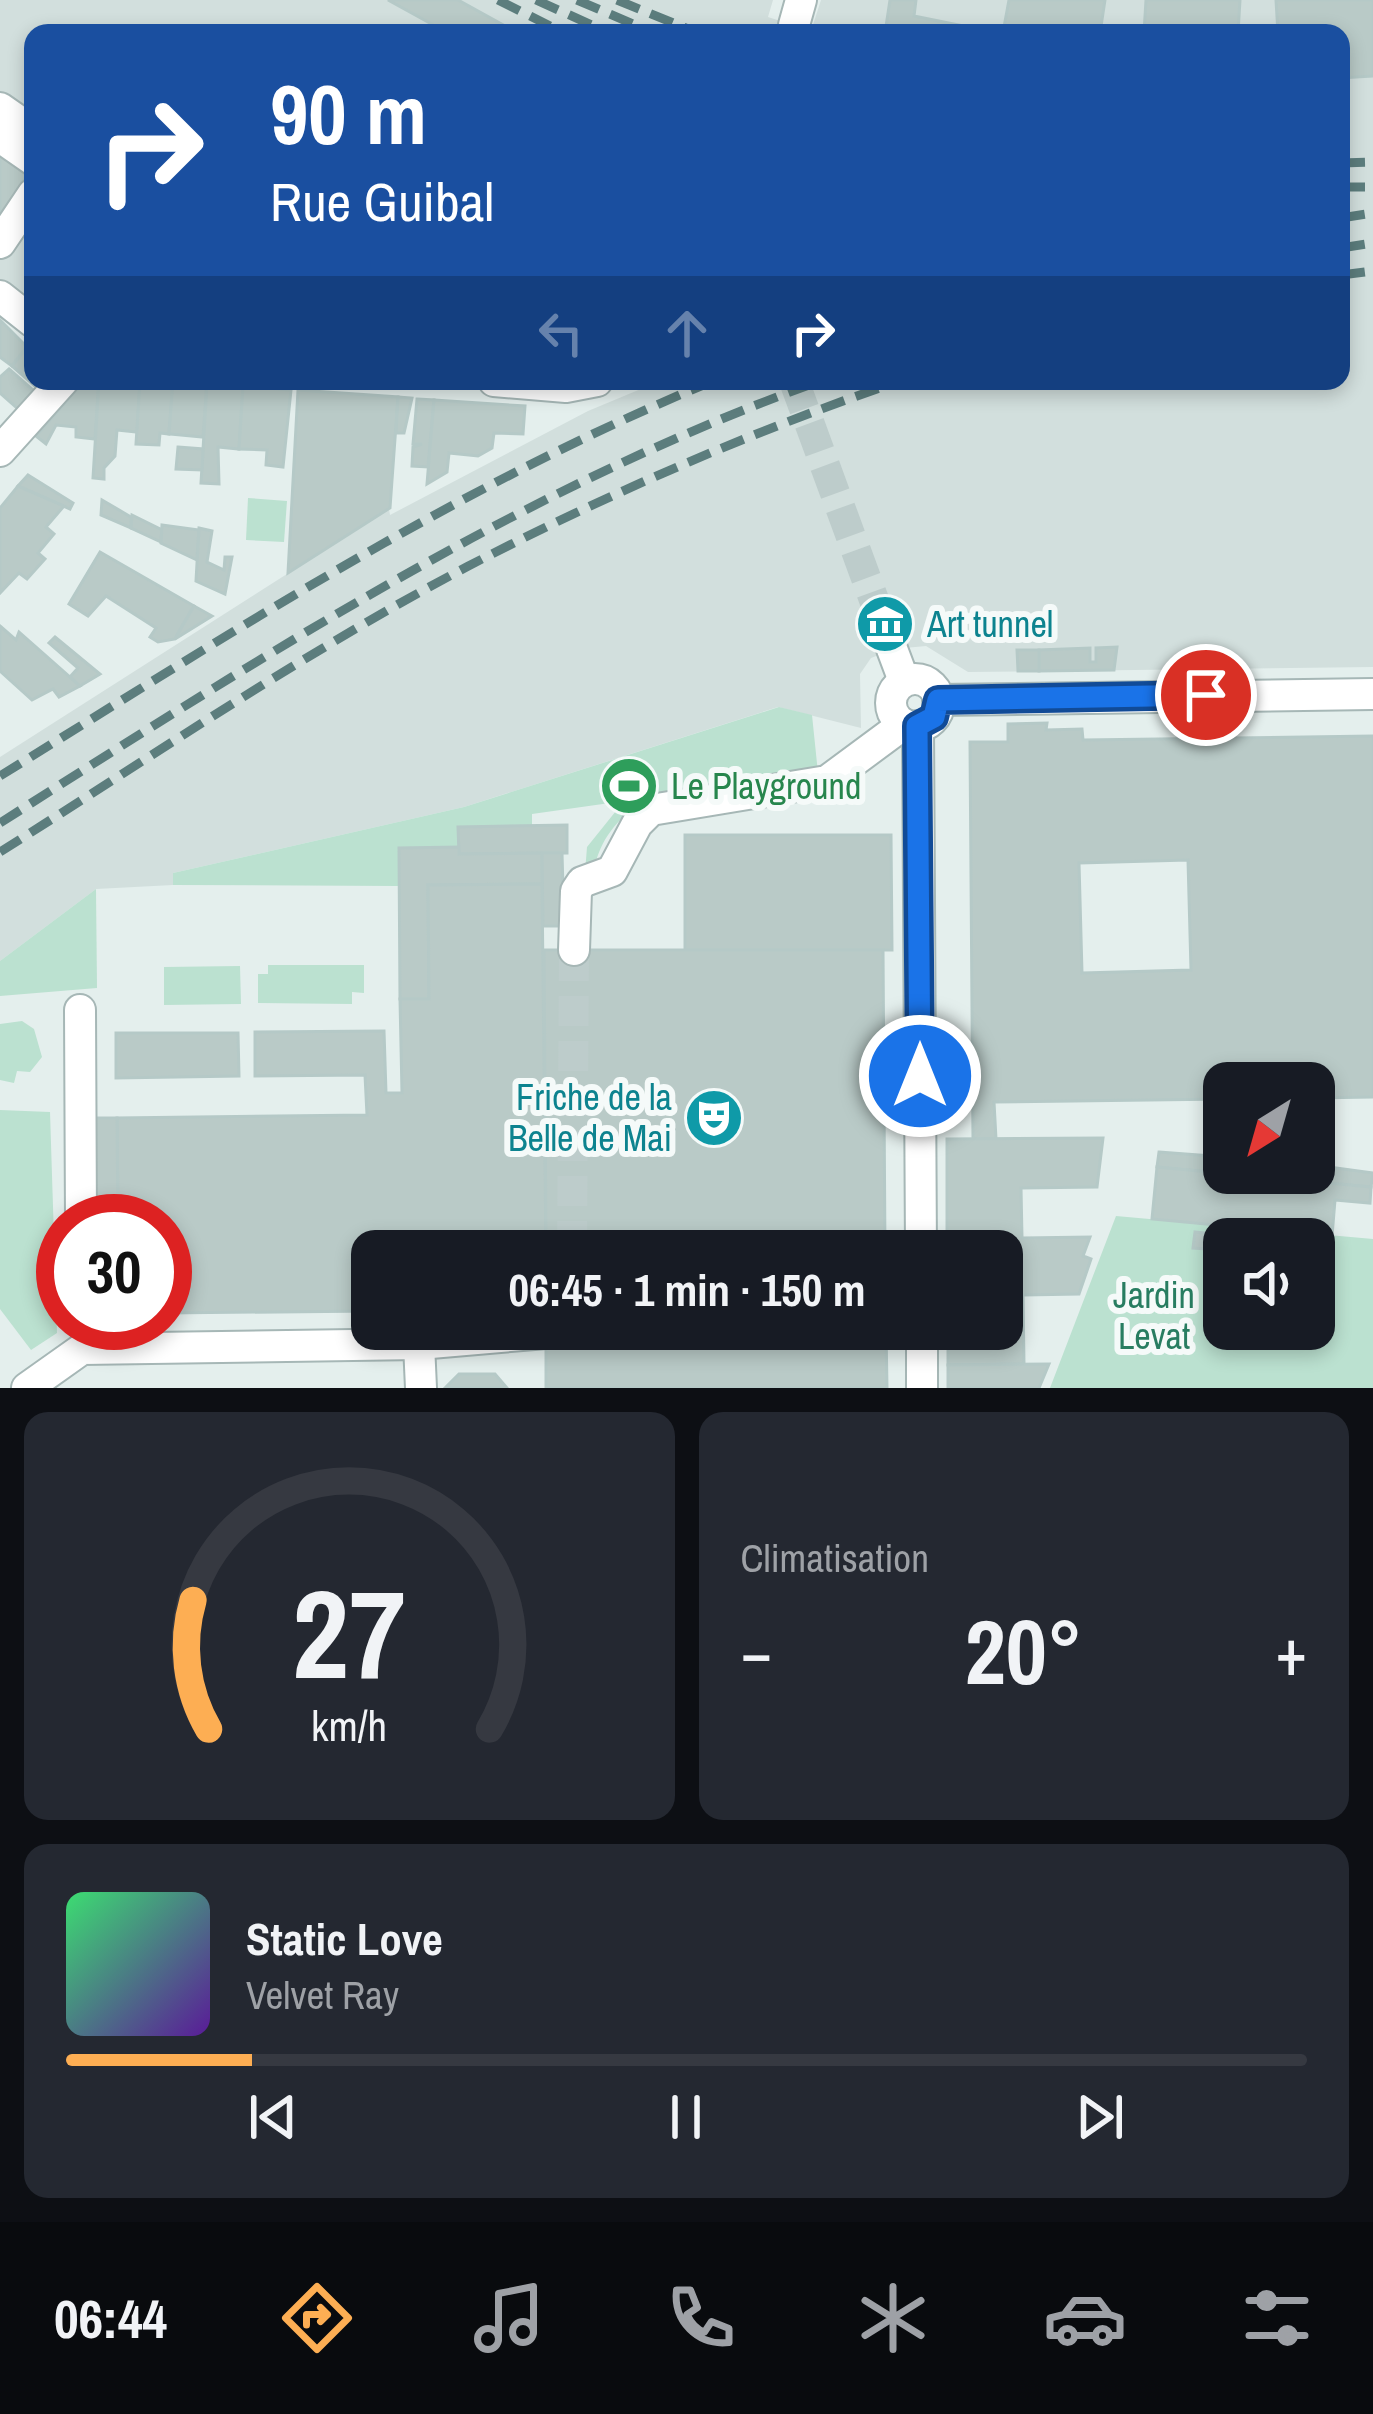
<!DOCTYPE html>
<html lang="fr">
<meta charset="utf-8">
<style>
:root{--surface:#171b24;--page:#242831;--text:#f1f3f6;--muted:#9ea1a6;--line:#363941;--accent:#fdae53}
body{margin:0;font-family:"Archivo Narrow",sans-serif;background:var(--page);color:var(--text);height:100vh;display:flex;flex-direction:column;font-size:45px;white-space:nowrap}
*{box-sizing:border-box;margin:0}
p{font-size:39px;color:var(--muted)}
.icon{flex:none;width:66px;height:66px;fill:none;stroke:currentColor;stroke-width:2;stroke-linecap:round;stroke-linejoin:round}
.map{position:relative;height:1388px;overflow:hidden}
.panel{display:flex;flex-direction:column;gap:24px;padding:24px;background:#0d0f14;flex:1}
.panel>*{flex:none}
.banner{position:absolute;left:24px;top:24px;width:1326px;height:366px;border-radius:24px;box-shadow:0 6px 18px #0003;background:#1a4fa0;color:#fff;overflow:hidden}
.needle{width:78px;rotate:217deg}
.buttons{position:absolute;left:1203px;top:1062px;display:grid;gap:24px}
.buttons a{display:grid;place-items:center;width:132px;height:132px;border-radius:24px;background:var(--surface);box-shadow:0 6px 18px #0003;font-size:60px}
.speed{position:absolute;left:36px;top:1194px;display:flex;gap:24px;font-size:60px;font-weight:700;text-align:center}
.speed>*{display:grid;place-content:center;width:156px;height:156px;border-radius:50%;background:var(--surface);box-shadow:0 6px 18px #0003;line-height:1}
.speed .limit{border:18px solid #d22;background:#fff;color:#111}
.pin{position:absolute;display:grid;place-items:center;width:102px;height:102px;color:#fff;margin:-51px;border:6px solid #fff;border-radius:50%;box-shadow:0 3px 12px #0007}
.me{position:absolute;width:132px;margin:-66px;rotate:0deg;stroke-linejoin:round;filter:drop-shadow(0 0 9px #0008)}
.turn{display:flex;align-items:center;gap:42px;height:252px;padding:0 48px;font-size:54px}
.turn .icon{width:156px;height:156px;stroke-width:2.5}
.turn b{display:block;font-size:84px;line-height:102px}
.lanes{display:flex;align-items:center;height:114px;padding:0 48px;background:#0003;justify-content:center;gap:60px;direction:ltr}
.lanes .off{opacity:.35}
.big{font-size:90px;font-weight:800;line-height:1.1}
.panel .tile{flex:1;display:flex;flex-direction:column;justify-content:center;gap:18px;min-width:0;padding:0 42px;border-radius:24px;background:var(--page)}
.panel .dial{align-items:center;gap:0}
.dial svg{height:312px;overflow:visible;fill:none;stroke:var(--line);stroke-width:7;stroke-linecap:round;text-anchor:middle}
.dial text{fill:var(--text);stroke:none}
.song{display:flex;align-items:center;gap:36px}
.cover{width:144px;height:144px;border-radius:18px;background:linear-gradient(135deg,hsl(140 70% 55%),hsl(270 70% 35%))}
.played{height:12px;border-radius:6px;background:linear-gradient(90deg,var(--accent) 15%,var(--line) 15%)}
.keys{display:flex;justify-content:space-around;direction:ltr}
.heat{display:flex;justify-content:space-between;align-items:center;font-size:66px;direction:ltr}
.panel .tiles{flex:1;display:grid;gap:24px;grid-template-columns:1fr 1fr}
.tile:last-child{grid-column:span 2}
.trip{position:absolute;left:351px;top:1230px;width:672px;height:120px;border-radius:24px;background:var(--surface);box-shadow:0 6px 18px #0003;font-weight:800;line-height:120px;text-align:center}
.tabs{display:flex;height:192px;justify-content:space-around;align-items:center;background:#090b0e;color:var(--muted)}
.tabs .icon{width:84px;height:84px}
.tabs .on{color:var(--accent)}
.tabs b{font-size:54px;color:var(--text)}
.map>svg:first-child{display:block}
.built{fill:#d2dfdd}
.green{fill:#bbe1d0;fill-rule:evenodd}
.building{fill:#b9cac7;stroke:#b5c9c7;stroke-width:3;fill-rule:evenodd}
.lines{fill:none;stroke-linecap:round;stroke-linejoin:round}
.minor-tunnel{stroke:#bdcccb;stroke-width:30;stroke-dasharray:30 15;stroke-linecap:butt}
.minor-casing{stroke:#a6b7b6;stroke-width:34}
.minor{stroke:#fff;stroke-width:30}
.rail{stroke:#5c7d7d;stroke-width:9;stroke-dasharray:24 12;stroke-linecap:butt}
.route-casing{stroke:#114b97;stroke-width:30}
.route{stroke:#1a73e8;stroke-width:21}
.labels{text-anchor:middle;stroke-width:12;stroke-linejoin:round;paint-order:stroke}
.culture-label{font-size:36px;fill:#0d838f;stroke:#f5faf9;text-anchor:start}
.leisure-label{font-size:36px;fill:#27864d;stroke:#f5faf9;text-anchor:start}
.park-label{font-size:36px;fill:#287d61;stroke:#f5faf9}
</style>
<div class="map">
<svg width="1373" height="1388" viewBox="0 0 1373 1388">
<rect width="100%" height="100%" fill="#e4efed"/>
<g class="built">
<polygon points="0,0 773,0 768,17 811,31 821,0 1373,0 1373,667 968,672 926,646 894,649 871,658 860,674 861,728 778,707 464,807 173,873 173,885 96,889 0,961 0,757 389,509 390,515 588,411 660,381 1341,381 1341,33 33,33 33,142 0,119"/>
<polygon points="33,210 33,306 0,280 0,259"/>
</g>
<g class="green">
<polygon points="248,498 287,501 284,542 246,540"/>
<path d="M779,707L812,715L818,773L646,798C583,843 592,880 590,950H579L587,847L624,801L532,814V826L459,827V847L400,848L398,886L173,885V873L464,807Z"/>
<polygon points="96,889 97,988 0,996 0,961"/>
<polygon points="268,965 364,965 364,993 352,992 352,1004 258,1003 258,974 268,974"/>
<polygon points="240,966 241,1004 164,1005 164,967"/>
<polygon points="22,1021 34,1029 42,1057 30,1072 17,1071 14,1083 0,1080 0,1024"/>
<polygon points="0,1110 50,1112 57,1333 31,1350 0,1309"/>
<path d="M1116,1216L1373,1239V1388H1050ZM1224,1239H1314V1329H1224Z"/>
</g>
<g class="building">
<polygon points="388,0 458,0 518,33 448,33"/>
<polygon points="890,0 916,0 914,16 998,33 885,33"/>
<polygon points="1009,0 1105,0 1100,33 1004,27"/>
<polygon points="1146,0 1240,0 1238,33 1144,33"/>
<polygon points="1276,0 1373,0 1373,76 1341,78 1341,33 1278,33"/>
<polygon points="0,151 27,175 0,216"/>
<polygon points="0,320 27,347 12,366 0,357"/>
<polygon points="27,347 33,352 33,381 42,381 36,387 12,366"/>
<polygon points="9,369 34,391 18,409 0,393 0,377"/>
<polygon points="84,381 99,381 95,439 76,437 76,427 56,425 46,444 36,436"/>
<polygon points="99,381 140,381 137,432 117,430 115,456 104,468 104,479 93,478"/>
<polygon points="140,381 173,381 169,434 160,433 159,445 136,444"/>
<polygon points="173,381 207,383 203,437 169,434"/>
<polygon points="207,383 243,386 239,449 218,447 219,484 201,483"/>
<polygon points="243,386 291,390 283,467 266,465 267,450 239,449"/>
<polygon points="298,390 398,397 390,508 288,573"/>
<polygon points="398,397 412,398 404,433 396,433"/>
<polygon points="417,399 434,400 428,467 412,466 413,447 422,444 413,444"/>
<polygon points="434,400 525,406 523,434 494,433 492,448 478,456 449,453 447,472 427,484"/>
<polygon points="178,447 203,449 202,470 176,469"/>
<polygon points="28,475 73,503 70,509 18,486"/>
<polygon points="18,486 64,506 46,527 54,534 38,553 45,559 27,579 19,573 0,593 0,508"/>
<polygon points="102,500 131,517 131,528 101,515"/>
<polygon points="132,515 162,530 161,542 131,528"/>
<polygon points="162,525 199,530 197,560 161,543"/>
<polygon points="199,528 212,531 207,562 224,570 225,557 232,557 225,594 196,581"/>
<polygon points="100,552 194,606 175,639 158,642 150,637 156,628 106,596 88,616 69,604"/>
<polygon points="194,606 212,616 175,639 184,623"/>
<polygon points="0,626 16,640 19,632 80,686 59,697 53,689 32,700 0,671"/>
<polygon points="55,637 100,674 80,686 70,677 78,668 49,643"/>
<polygon points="1117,647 1114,670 1039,671 1039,650 1090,648 1090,662 1096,662 1096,648"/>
<polygon points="1017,650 1039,650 1039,671 1018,671"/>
<path d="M1047,723L1046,730L1082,729L1083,740L1373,736V1097L1314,1098V1083H1224V1099L994,1102L996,1139H973L970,742H1008V724ZM1188,860L1191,970L1082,973L1079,863Z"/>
<polygon points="567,825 567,853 459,854 458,827"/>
<polygon points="685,835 891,835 892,950 685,950"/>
<polygon points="459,847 459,854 542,853 542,884 428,885 429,999 400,999 399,848"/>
<polygon points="542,853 562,853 564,926 543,926"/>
<polygon points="542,884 546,1251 372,1251 372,1311 165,1313 165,1221 118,1221 117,1118 367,1115 365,1075 255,1076 255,1032 384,1031 386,1093 402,1093 400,999 429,999 428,885"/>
<polygon points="544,950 883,950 885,1251 546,1251"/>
<polygon points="116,1033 238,1033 239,1076 116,1078"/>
<polygon points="95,1118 117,1118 118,1221 96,1221"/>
<polygon points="1103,1138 1097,1187 1021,1188 1022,1238 1090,1237 1083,1256 1091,1259 1079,1294 1023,1295 1024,1364 948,1365 948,1329 1002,1329 1002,1251 947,1251 947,1139"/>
<polygon points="1159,1152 1224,1157 1224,1173 1314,1173 1314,1165 1373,1173 1371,1187 1157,1167"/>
<polygon points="1157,1167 1371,1187 1370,1203 1335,1200 1332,1236 1152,1219"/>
<polygon points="1195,1232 1225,1235 1223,1250 1193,1248"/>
<polygon points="546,1329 886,1329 887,1388 546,1388"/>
<polygon points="1049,1364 1039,1388 948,1388 948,1365"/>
<polygon points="459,1374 495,1374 507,1388 445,1388"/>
</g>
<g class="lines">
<g class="minor-tunnel">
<polyline points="794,381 892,649"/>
<polyline points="572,1251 574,950"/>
<polyline points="572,1333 716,1329"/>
</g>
<defs>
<g id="minor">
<polyline points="794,25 801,0"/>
<polyline points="0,108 33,131"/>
<polyline points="0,137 33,160"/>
<polyline points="0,243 33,194"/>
<polyline points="0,296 33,322"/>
<polyline points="494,381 566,387 597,381"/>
<polyline points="0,451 63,381"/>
<polyline points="892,649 904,681"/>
<circle cx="915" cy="703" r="24"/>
<polyline points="938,700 1373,694"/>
<polyline points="918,726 921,1251"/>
<polyline points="574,950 576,891 582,882 612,871 637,824 651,810 827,781 904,724"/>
<polyline points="80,1010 81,1221"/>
<polyline points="922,1329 922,1388"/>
<polyline points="419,1344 421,1388"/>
<polyline points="27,1388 82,1349 419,1344 546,1333"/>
</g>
</defs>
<use href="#minor" class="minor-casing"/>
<use href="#minor" class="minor"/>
<g class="rail">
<polyline points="498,0 550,26"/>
<polyline points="536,0 594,26"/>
<polyline points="577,0 633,24"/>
<polyline points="617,0 698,33"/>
<polyline points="1341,163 1373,162"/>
<polyline points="1341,187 1373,187"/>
<polyline points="1341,218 1373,213"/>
<polyline points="1341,248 1373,243"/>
<polyline points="1341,275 1373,271"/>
<path d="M0,776C232,632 459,485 713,381"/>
<path d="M0,823C264,655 524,487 820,381"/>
<path d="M0,852C159,752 315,645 482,559C617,490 756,430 900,381"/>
</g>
</g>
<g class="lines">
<defs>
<polyline id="route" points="920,1076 917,726 934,717 938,700 1206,695"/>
</defs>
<use href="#route" class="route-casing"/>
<use href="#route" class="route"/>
</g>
<defs>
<symbol id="museum-disc" viewBox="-11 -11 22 22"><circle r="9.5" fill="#0f9aa8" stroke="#f5faf9"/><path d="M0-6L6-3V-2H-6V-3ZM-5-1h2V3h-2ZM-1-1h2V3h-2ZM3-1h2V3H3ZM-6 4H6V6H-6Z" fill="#fff"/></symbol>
<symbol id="stadium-disc" viewBox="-11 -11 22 22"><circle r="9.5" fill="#2e9e5b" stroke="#f5faf9"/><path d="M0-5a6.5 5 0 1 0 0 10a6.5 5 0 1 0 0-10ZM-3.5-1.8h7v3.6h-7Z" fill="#fff"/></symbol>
<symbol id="theatre-disc" viewBox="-11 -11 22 22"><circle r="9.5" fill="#0f9aa8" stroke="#f5faf9"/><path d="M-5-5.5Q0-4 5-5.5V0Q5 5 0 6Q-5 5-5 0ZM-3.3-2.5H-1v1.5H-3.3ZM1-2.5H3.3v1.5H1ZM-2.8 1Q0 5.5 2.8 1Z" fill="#fff"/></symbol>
</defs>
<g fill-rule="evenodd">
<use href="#museum-disc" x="852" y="591" width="66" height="66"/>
<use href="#stadium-disc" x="596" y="753" width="66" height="66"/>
<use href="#theatre-disc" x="681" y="1085" width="66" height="66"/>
</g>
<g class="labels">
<g class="culture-label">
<text x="927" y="637">Art tunnel</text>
<text x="672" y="1110" text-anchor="end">Friche de la<tspan x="672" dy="41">Belle de Mai</tspan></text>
</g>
<g class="leisure-label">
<text x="671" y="799">Le Playground</text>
</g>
<g class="park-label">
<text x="1154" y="1308">Jardin<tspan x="1154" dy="41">Levat</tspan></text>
</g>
</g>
</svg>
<div class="buttons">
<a><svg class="needle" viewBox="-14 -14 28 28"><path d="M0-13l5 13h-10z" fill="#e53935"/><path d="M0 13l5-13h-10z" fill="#9ea1a6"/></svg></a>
<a><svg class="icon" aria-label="sound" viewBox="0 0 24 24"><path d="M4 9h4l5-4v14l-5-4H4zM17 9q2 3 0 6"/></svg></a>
</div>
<div class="speed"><div class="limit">30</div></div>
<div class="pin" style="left:1206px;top:695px;background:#d93025"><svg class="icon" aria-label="arrive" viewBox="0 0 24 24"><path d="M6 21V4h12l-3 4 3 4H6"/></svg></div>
<svg class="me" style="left:920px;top:1076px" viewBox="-20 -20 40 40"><circle r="17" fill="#1a73e8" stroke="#fff" stroke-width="3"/><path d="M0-11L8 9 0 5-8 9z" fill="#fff"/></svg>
<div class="trip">06:45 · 1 min · 150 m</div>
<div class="banner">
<div class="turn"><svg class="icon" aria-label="right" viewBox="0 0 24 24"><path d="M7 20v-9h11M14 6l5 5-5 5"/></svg><div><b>90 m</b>Rue Guibal</div></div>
<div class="lanes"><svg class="icon off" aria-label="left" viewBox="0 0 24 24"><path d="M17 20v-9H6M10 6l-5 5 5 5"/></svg><svg class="icon off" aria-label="ahead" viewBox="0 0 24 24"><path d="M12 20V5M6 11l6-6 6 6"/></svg><svg class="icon" aria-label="right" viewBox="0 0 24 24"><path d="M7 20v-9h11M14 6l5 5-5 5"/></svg></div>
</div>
</div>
<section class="panel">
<div class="tiles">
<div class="tile dial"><svg viewBox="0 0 100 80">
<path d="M14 69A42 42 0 1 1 86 69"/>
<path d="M14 69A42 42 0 0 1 10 36" stroke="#fdae53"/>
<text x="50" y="56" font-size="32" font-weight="700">27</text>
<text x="50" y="72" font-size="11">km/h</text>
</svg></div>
<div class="tile"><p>Climatisation</p>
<div class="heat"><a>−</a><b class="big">20°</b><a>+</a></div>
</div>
<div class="tile">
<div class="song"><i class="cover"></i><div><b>Static Love</b><p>Velvet Ray</p></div></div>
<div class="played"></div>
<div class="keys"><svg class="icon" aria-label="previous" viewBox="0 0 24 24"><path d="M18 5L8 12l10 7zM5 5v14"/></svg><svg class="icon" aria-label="pause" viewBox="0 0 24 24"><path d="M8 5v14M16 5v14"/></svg><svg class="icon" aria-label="next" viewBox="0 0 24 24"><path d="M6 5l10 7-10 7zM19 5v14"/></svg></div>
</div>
</div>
</section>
<nav class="tabs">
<b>06:44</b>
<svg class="icon on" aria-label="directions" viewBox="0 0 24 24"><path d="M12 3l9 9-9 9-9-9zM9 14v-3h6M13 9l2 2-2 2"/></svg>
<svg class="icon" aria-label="music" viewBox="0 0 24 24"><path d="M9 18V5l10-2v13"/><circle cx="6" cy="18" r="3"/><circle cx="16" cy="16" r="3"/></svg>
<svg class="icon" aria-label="phone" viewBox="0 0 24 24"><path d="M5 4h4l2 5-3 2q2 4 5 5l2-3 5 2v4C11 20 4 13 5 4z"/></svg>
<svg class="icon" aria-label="climate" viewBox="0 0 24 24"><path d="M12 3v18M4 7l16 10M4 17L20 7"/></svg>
<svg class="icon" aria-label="car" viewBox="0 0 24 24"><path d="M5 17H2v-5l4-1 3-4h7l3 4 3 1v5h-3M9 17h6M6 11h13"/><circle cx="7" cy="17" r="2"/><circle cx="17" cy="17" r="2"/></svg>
<svg class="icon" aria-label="filters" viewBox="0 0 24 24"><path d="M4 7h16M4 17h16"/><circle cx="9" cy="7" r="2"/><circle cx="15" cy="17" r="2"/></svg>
</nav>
